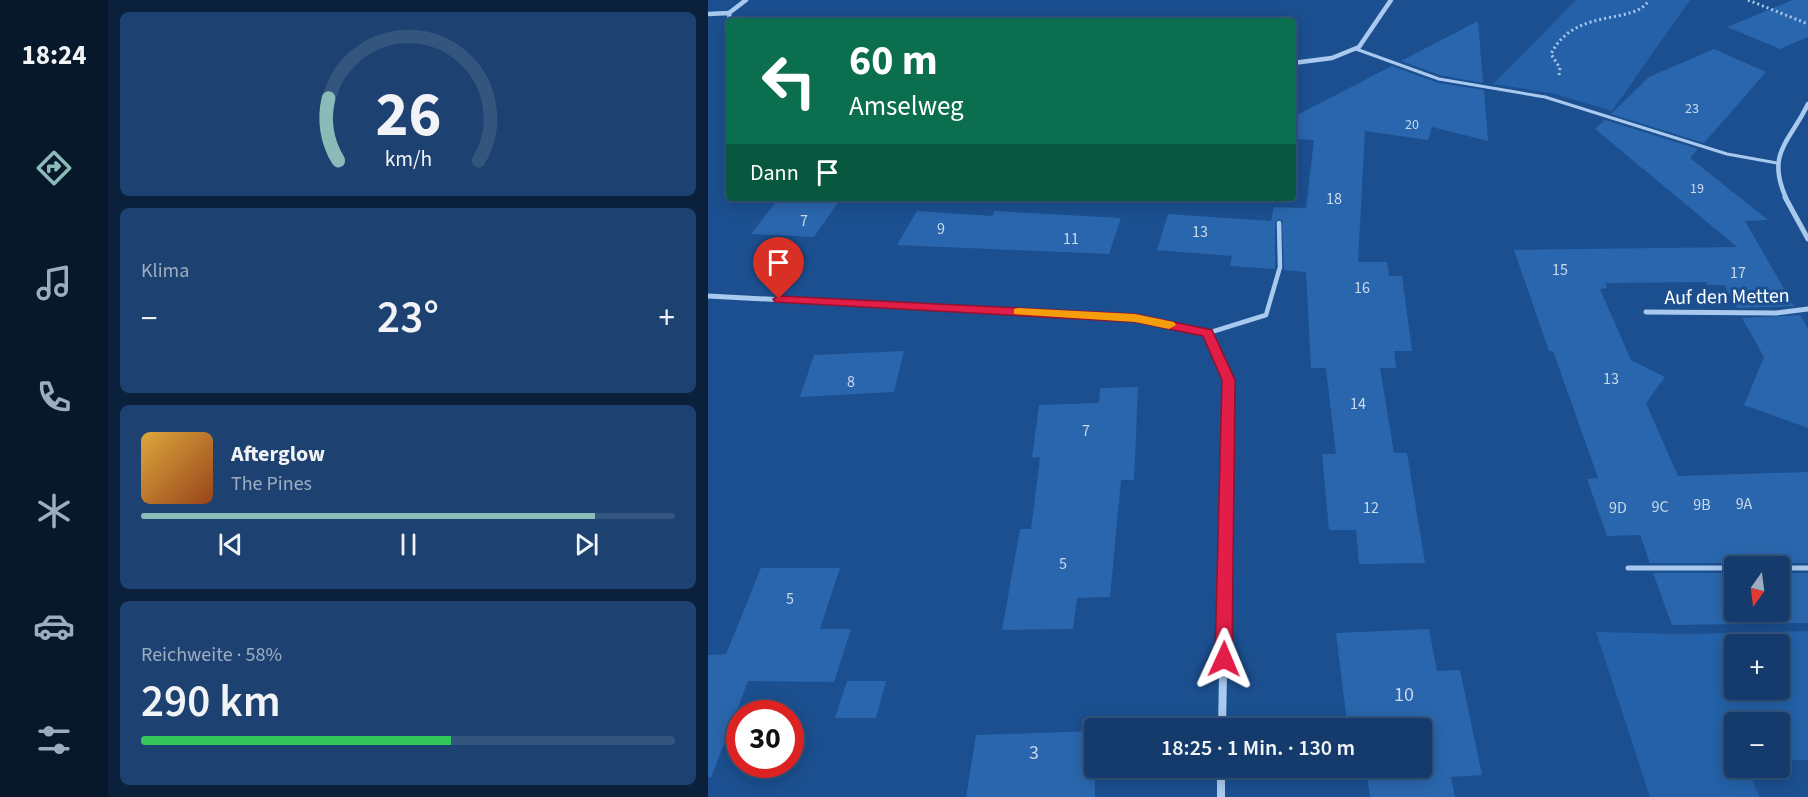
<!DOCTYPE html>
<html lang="de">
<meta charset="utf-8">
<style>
:root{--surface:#143b6b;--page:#1d4271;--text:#f1f3f6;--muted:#9dadc1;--line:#33557e;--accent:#8bbbb9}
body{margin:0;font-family:"Source Sans 3",sans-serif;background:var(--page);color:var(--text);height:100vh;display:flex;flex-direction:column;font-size:22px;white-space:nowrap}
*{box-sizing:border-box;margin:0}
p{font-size:20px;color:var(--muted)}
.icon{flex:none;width:33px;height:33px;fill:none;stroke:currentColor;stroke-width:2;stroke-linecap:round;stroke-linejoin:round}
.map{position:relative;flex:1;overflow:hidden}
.side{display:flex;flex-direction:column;gap:12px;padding:12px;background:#0b203b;width:600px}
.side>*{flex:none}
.guide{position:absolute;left:18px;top:18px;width:570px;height:183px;border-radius:6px;box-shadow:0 3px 15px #0003,0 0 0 2px var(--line);background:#0b6e4f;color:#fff;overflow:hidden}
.needle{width:39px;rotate:194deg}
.controls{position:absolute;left:1016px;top:556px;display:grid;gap:12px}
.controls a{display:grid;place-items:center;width:66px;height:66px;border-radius:6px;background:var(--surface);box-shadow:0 3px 15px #0003,0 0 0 2px var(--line);font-size:30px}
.speed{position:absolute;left:18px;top:700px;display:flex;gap:12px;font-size:30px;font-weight:700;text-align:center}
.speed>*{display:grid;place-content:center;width:78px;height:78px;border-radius:50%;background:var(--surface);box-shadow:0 3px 15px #0003,0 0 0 2px var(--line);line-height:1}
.speed .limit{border:9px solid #d22;background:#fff;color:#111}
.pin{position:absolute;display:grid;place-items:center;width:51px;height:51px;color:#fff;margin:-62px -26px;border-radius:50% 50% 50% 0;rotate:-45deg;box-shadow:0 0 6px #0007}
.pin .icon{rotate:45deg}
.me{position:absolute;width:66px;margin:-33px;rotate:1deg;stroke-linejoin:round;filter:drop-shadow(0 0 4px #0008)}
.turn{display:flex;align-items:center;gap:21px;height:126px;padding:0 24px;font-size:27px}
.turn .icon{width:78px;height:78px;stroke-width:2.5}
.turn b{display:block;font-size:42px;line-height:51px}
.then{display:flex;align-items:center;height:57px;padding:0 24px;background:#0003;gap:12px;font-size:22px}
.big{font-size:45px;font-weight:600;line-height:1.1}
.side .widget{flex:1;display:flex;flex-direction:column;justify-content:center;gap:9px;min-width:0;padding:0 21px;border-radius:9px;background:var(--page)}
.side .dial{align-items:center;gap:0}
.dial svg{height:156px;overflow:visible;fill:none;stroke:var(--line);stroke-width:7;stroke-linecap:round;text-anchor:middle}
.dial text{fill:var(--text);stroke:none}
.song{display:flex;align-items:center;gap:18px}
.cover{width:72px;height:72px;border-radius:9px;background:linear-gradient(135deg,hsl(40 70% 55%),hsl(20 70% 35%))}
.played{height:6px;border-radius:3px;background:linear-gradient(90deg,var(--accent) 85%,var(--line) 85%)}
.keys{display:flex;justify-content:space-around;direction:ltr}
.heat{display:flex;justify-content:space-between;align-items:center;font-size:33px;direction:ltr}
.charge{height:9px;border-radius:4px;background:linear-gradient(90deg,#34c759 58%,var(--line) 0)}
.trip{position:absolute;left:376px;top:718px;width:348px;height:60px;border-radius:6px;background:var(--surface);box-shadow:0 3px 15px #0003,0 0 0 2px var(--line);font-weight:600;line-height:60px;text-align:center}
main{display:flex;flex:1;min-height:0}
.dock{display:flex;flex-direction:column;width:108px;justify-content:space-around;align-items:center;background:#08182b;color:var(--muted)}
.dock .icon{width:42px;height:42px}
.dock .selected{color:var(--accent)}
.dock b{font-size:27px;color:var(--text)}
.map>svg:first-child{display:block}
.green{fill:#2461a8;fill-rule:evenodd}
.building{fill:#2a66ad}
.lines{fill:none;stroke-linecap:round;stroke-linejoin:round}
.path{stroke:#a9c9ee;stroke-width:3;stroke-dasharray:2 3;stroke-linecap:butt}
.service-far2{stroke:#a9c9ee;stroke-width:3}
.service-far1{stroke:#a9c9ee;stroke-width:4.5}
.service{stroke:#a9c9ee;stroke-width:5}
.minor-far2{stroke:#a9c9ee;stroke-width:4.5}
.minor-far1{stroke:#a9c9ee;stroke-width:5}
.minor{stroke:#a9c9ee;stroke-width:8}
.route{fill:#e11d48;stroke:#92132f;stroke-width:1.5}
.slow{fill:#f59e0b}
.labels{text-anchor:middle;stroke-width:6;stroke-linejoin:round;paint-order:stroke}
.far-number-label{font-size:14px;fill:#cad9ea}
.number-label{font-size:16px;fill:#cad9ea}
.street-label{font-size:20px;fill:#fff;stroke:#1b4f8f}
.near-number-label{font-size:20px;fill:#cad9ea}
</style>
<main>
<nav class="dock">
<b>18:24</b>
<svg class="icon selected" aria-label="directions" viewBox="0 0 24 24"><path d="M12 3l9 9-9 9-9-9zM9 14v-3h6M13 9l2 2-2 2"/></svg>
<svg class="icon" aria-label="music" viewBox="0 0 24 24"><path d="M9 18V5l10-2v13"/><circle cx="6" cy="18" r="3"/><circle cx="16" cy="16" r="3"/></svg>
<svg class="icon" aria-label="phone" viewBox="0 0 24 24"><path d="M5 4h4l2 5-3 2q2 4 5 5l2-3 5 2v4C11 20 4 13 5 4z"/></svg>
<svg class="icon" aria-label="climate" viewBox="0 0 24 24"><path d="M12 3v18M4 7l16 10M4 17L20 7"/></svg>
<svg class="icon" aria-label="car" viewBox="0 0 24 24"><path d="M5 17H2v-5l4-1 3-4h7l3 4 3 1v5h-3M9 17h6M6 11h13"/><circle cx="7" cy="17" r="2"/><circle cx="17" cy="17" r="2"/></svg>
<svg class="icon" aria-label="filters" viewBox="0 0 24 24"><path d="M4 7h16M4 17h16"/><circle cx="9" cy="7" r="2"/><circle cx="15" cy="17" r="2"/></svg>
</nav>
<section class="side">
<div class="widget dial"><svg viewBox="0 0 100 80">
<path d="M14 69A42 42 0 1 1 86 69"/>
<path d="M14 69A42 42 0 0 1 9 37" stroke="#8bbbb9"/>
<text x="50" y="56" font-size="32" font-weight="700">26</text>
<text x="50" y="72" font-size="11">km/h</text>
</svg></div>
<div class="widget"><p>Klima</p>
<div class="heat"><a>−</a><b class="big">23°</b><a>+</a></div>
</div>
<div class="widget">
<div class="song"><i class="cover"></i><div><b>Afterglow</b><p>The Pines</p></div></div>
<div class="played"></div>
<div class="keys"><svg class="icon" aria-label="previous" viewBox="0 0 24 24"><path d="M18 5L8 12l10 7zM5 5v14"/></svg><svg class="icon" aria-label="pause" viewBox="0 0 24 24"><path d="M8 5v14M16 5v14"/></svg><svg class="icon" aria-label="next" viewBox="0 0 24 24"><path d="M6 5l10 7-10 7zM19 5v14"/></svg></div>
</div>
<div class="widget"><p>Reichweite · 58%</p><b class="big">290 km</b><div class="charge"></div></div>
</section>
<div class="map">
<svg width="1100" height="797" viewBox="0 0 1100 797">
<rect width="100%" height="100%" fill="#1b4f8f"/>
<g class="green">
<polygon points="868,0 982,0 904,111 843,93 785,84"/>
<path d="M1100,631V760H1071V723H1026V768H1038L1052,797H942L888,632L975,634ZM1026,645H1071V690H1026Z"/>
</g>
<g class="building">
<polygon points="1085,0 1100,0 1100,37 1072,49 1019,27"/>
<polygon points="770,21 775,83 732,75 693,61"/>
<polygon points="1006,49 1058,72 996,143 903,114 941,77"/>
<polygon points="684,66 730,83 776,90 780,141 724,127 720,140 657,131 650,262 679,262 681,276 694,276 704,351 686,351 688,368 672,368 686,453 699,453 717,563 651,564 648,530 621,530 614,454 628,454 618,368 603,368 598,272 576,270 574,220 570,219 567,223 567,269 522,266 524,256 449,250 460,214 563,221 566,207 598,208 606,140 585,139 585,117"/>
<polygon points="897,120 990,149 982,158 1060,220 1037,221 1086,306 1029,308 1016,285 1000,285 998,282 897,283 899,288 892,289 923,360 957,377 938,403 970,476 1100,472 1100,563 1071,563 1066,567 1031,567 1026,563 942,563 932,535 899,536 879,479 890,478 845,351 841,351 806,250 1029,247 887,129"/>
<polygon points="71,198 133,198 106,237 43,234"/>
<polygon points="209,211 284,216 287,211 413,218 401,254 189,245"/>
<polygon points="1092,315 1100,329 1100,428 1036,405 1056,357 1034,318"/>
<polygon points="196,351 186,392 92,397 106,355"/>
<polygon points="430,387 426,480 413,480 402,597 369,598 365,629 294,630 312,529 323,529 332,457 324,458 331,405 391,403 392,388"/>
<polygon points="53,568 132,568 112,629 143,629 126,682 40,681 3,778 0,777 0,655 18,654"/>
<polygon points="945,573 1026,573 1026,612 1071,612 1071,573 1100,573 1100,623 964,625"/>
<polygon points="721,629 729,671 752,670 774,775 743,777 747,797 662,797 658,768 714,768 714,729 653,729 652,721 639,722 628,633"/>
<polygon points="139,681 178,681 168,718 127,718"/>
<polygon points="387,731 387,797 258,797 268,735"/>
</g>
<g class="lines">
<g class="path">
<polyline points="1040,0 1100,24"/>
<path d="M851,75L852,68L843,54C867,6 926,26 941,0"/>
</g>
<polyline class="service-far2" points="648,49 731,79 837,97 1019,154 1069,163"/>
<polyline class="service-far1" points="500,333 558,315 572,267 571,223"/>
<g class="service">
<polyline points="920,568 1026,568"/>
<polyline points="1071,568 1100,568"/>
</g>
<g class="minor-far2">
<polyline points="21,13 38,0"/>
<polyline points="0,14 21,13 22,21"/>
<polyline points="585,63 624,58 651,47 683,0"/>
<path d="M1078,198C1058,153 1081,143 1100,104"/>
</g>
<g class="minor-far1">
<polyline points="1077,197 1100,239"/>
<polyline points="0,296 427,318 500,333 521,380 519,458"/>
<polyline points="938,312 1068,313 1100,309"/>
</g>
<g class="minor">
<polyline points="514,729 519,456"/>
<polyline points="513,768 513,797"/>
</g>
</g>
<polygon class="route" points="71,296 427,314 504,330 527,380 524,659 522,665 516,667 510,665 507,659 514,380 495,336 427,322 67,302 65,299"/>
<polygon class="slow" points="310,308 427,314 466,322 468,325 461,329 427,322 306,314 306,309"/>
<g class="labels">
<g class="far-number-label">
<text x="984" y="113">23</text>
<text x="704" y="129">20</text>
<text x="989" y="193">19</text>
</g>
<g class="number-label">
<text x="626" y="204">18</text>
<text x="96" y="226">7</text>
<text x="233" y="234">9</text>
<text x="492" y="237">13</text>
<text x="363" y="244">11</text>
<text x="852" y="275">15</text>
<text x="1030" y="278">17</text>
<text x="654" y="293">16</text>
<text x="903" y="384">13</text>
<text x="143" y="387">8</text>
<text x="650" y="409">14</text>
<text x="378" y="436">7</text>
<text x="1036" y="509">9A</text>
<text x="994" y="510">9B</text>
<text x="952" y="512">9C</text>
<text x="663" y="513">12</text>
<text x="910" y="513">9D</text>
<text x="355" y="569">5</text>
<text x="82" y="604">5</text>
</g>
<g class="street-label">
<text transform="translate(1019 296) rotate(-1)" y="7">Auf den Metten</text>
</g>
<g class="near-number-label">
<text x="696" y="701">10</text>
<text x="326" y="759">3</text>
</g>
</g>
</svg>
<div class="controls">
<a><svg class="needle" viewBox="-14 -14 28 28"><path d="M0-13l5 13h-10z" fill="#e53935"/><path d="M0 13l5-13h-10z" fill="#9dadc1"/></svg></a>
<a>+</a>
<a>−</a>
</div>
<div class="speed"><div class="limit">30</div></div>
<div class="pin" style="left:71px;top:299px;background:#d93025"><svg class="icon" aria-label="arrive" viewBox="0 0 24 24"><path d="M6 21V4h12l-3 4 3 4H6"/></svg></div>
<svg class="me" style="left:516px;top:659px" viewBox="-20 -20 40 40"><path d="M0-17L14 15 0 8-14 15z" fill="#e11d48" stroke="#fff" stroke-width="4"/></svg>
<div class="trip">18:25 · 1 Min. · 130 m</div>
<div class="guide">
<div class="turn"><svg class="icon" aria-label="left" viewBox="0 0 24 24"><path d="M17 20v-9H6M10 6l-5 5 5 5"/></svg><div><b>60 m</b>Amselweg</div></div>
<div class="then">Dann<svg class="icon" aria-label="arrive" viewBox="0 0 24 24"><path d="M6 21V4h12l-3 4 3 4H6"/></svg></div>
</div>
</div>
</main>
